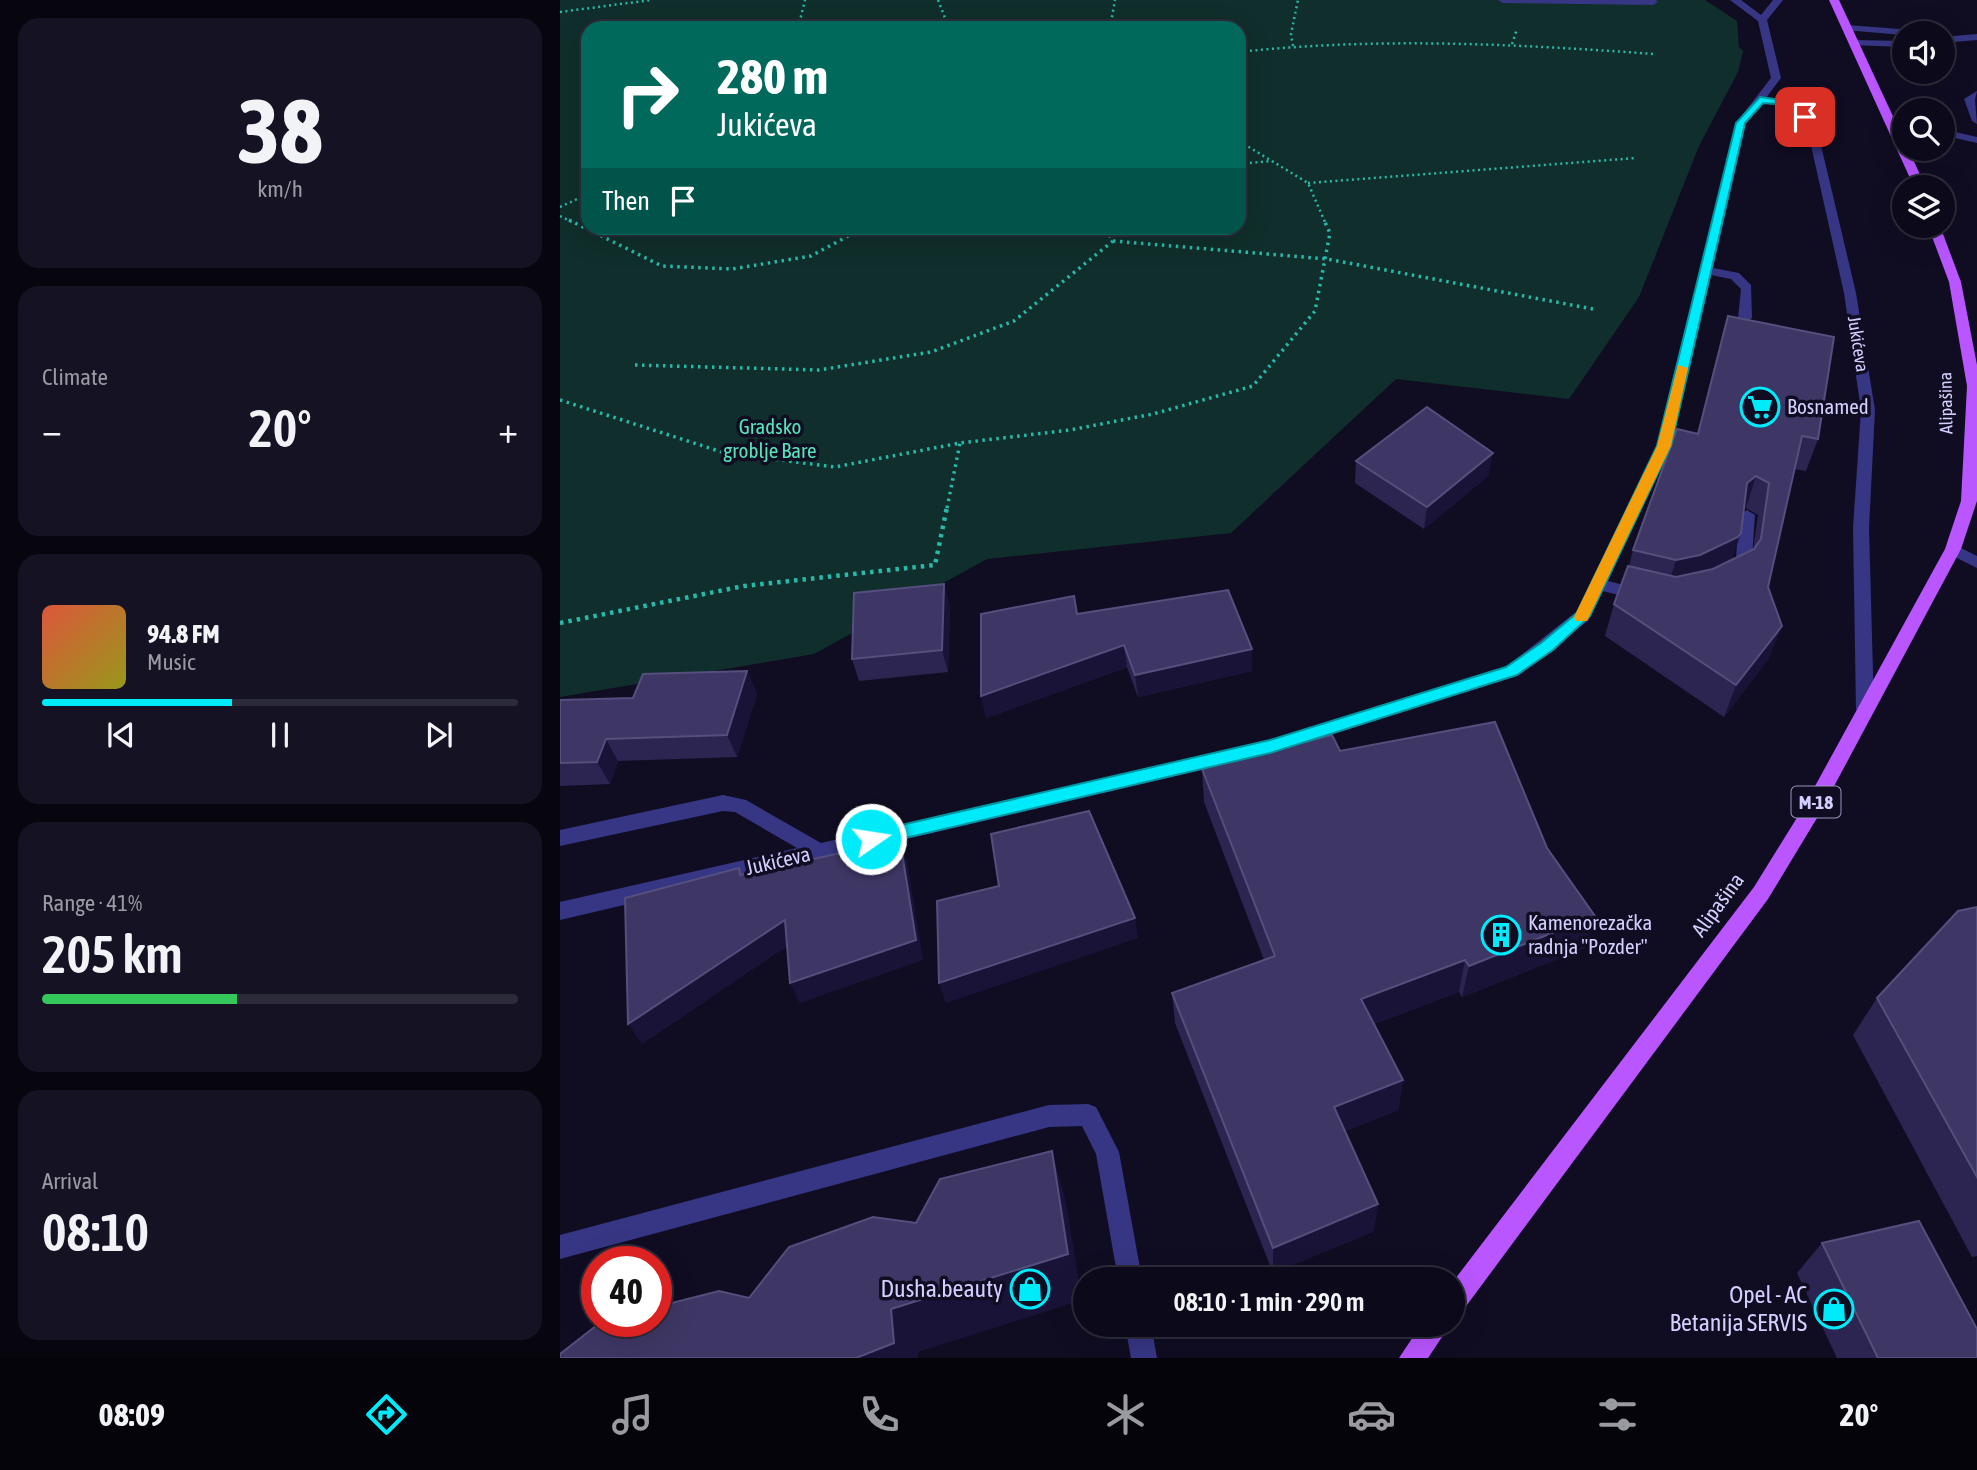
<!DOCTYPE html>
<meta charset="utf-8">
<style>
:root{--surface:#0c0a1a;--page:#151323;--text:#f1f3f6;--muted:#9a9aa2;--line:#2c2b39;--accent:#00ebfa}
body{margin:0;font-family:"Asap Condensed",sans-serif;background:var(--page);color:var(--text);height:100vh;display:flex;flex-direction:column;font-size:26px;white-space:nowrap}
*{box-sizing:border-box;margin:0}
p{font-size:23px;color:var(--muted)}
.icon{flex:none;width:38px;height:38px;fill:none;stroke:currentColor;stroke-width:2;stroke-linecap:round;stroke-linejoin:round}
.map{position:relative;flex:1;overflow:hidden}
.sheet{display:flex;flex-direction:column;gap:18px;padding:18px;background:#07060e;width:560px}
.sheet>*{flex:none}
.top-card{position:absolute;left:21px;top:21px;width:665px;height:214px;border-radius:21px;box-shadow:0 7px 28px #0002,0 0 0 2px var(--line);background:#00695c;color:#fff;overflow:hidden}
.fabs{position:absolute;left:1332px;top:21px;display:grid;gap:14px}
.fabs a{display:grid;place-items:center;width:63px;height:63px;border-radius:50%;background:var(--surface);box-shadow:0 7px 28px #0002,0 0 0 2px var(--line);font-size:35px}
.speed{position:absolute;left:21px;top:1246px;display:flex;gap:14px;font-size:35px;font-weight:700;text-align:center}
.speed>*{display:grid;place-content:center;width:91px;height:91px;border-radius:50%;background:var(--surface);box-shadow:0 7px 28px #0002,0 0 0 2px var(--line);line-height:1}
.speed .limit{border:10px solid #d22;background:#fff;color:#111}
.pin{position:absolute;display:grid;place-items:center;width:60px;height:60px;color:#fff;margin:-30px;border-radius:14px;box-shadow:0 4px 10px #0006}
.me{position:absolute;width:77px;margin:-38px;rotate:77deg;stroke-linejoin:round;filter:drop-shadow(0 0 5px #0008)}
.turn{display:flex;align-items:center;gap:24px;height:147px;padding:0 21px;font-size:32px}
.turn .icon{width:91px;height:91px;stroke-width:2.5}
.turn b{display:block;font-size:49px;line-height:60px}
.then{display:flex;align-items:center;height:66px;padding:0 21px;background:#0003;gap:14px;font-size:26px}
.big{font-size:52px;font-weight:600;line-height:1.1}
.sheet .card{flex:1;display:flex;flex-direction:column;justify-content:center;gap:10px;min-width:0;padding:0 24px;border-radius:21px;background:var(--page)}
.sheet .dial{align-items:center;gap:0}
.dial b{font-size:91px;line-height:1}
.song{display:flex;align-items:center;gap:21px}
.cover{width:84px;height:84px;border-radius:10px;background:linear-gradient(135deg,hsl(10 70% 55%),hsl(60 70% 35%))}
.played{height:7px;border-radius:4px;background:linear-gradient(90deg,var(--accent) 40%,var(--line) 40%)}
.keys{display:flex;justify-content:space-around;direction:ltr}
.heat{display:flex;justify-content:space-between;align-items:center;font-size:38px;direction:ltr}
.charge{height:10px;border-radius:5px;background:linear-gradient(90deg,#34c759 41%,var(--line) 0)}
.trip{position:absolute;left:513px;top:1267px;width:392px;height:70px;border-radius:35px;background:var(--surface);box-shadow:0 7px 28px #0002,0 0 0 2px var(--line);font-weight:600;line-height:70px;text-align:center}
.tabs{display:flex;height:112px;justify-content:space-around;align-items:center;background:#05040a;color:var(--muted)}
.tabs .icon{width:49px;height:49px}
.tabs .current{color:var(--accent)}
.tabs b{font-size:32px;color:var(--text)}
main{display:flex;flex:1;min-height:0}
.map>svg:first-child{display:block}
.green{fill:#102e2b;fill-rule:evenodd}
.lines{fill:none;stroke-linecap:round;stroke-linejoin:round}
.path-far2{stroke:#29b9ab;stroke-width:2.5;stroke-dasharray:2 3.5;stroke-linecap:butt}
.path-far1{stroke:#29b9ab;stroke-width:3.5;stroke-dasharray:2.5 4.5;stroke-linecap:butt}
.path{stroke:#29b9ab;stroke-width:4.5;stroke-dasharray:3.5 5;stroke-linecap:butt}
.minor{fill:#363684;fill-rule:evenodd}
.major{fill:#b956ff;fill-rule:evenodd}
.wall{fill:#2c2552;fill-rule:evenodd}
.shaded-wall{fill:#191437}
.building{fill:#3e3765;stroke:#554f7d;stroke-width:2}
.route{fill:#00ebfa;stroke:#0099a2;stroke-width:2}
.slow{fill:#f59e0b}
.labels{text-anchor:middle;stroke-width:7;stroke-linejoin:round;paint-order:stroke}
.far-street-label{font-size:18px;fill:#d3cfff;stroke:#100d23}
.shield{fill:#100d23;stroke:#9895bd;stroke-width:2}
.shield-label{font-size:19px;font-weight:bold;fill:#d3cfff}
.poi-label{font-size:21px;fill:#d3cfff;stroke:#100d23;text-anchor:start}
.park-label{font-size:21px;fill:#56e4bb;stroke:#100d23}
.street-label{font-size:21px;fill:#d3cfff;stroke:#100d23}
.near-poi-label{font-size:24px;fill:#d3cfff;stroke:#100d23;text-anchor:end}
</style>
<main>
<section class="sheet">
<div class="card dial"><b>38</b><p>km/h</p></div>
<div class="card"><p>Climate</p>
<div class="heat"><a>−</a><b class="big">20°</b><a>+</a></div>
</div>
<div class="card">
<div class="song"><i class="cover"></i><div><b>94.8 FM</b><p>Music</p></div></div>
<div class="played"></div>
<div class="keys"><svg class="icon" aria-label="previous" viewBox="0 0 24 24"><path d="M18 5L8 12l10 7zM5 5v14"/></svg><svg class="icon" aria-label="pause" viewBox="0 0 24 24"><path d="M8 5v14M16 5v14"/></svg><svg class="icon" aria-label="next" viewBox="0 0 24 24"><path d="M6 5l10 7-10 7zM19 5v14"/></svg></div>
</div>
<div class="card"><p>Range · 41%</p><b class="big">205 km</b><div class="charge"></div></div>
<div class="card"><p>Arrival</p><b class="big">08:10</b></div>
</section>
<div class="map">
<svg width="1417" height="1358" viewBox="0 0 1417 1358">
<rect width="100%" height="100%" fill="#100d23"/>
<path class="green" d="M0,0H1145L1177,21L1179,47L1183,51L1178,72L1139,146L1079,297L1009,399L836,379L671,533L427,559L254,654L0,697ZM28,28H679V228H28Z"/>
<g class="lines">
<g class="path-far2">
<polyline points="378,0 389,28"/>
<polyline points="0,12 91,0"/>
<polyline points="238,28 245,0"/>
<polyline points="550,28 555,0"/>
<polyline points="952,44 957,29"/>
<polyline points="733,46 731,34 738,0"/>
<path d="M679,52C818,37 955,44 1094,54"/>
<polyline points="679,141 748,183 765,222"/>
<polyline points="679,164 711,161"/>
<polyline points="748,183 1076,158"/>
<polyline points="0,207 28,194"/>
<polyline points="0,216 12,222"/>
</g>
<g class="path-far1">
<polyline points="9,220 102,266 172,269 251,256 303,228"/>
<polyline points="553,241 767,259 1033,309"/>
<polyline points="75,365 259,370 371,352 454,321 553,241 545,228"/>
<polyline points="0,400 165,453 275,467 400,443 510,430 593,414 693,386 755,311 770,233 764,220"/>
<polyline points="387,508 400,443"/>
</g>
<polyline class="path" points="0,623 184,586 375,565 387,507"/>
<g class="minor">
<polygon points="938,0 1096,0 1098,2 1093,5 943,3"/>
<path d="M1170,0H1181L1201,15L1213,0H1223L1207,20L1221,78L1206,98C1235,101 1248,115 1260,141L1296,293L1315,410L1309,528L1314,709L1311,714H1299L1296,709L1293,528L1301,410L1284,293L1250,141L1231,113L1218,106L1202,103L1186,123L1153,268L1179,273L1191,285L1192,318L1185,322L1178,318L1181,289L1171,279L1151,275L1111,446L1048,581L1088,591L1090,595L1088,599L1082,601L1043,591L1029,620L958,675L710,754L0,920V902L237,848L175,812L163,811L0,846V830L163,795L186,800L261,843L710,740L946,667L1016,612L1097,446L1176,123L1211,78L1198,21Z"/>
<polygon points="1287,25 1353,30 1358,33 1344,35 1284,30 1282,28"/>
<polygon points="1417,34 1417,40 1382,43 1382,37"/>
<polygon points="1294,40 1344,41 1344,47 1291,45 1289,43"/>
<polygon points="1417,91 1415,100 1417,124 1412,121 1404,99"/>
<polygon points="1328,116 1344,120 1344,126 1324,121 1323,119"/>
<polygon points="1382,129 1417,137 1417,143 1382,135"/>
<polygon points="1187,510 1195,515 1192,558 1182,577 1176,578 1168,573 1176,558 1179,515"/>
<polygon points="1393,544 1417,556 1417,568 1387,553 1385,549"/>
<polygon points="528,1104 536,1107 559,1152 582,1279 558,1279 536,1154 522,1126 489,1127 0,1259 0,1235 489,1105"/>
<polygon points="565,1325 591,1325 597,1358 571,1358"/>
</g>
<g class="major">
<polygon points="1269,0 1279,0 1344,140 1344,149 1348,149 1366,187 1354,187"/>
<polygon points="1368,226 1380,226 1401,282 1417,365 1417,501 1401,549 1257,818 1208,899 901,1313 892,1316 892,1283 1194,887 1243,808 1385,549 1401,501 1407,386 1389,282"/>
<polygon points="861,1325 890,1325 868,1358 839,1358"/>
</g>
</g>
<g class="wall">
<path d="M1168,316L1258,439L1246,471L1235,469L1208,587L1209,658L1164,717L1045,636L1054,604L1069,566L1073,550L1137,434ZM1186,508L1198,515L1193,550L1172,560L1184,509Z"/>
<polygon points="796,461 929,475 864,529 795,483"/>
<polygon points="390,606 388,672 299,681 292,659"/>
<polygon points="517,614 692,671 578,697 567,667 426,718"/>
<polygon points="187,671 197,694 177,757 58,761 50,784 0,786 0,700 73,698"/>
<polygon points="780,751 1025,948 902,997 899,992 814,1024 843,1080 838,1110 785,1131 814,1231 713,1273 615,1023 612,993 704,960 644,802 642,769"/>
<polygon points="1417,907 1417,1256 1412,1257 1293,1035 1317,998"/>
<polygon points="1262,1243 1417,1358 1277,1358 1237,1273"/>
</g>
<g class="shaded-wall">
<polygon points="933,453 929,475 864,529 867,507"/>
<polygon points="1196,476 1186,508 1176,515 1187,483"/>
<polygon points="1181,533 1170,565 1106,592 1116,560"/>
<polygon points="384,584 390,606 388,672 382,650"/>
<polygon points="1222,626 1209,658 1164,717 1176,685"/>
<polygon points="564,645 567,667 426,718 421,696"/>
<polygon points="692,649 692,671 578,697 575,675"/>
<polygon points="187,671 197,694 177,757 167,735"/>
<polygon points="46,739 58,761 50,784 37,762"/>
<polygon points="340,840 347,861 363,960 240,1003 230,983"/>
<polygon points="1035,916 1025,948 902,997 909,966"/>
<polygon points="575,918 578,938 386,1003 379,983"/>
<polygon points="225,920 235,941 82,1044 68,1024"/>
<polygon points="905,960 899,992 798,1030 801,999"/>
<polygon points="843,1080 838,1110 772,1136 774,1107"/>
<polygon points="492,1151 506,1202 522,1300 358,1352 358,1358 296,1358 331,1309"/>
<polygon points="818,1204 814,1231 713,1273 713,1248"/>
</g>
<g class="building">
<polygon points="1168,316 1274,337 1258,439 1242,436 1208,587 1222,626 1176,685 1054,604 1068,566 1116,577 1153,569 1194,549 1201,539 1209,483 1196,476 1187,483 1181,533 1178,537 1140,555 1116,560 1073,550 1117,429 1138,434"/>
<polygon points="867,407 933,453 867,507 796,461"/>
<polygon points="384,584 382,650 292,659 294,593"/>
<polygon points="668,590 692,649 575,675 564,645 421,696 421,614 514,596 517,614"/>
<polygon points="187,671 167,735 46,739 37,762 0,763 0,700 73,698 83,674"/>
<polygon points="935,722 987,848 1035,916 909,966 905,960 801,999 843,1080 774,1107 818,1204 713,1248 612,993 715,956 642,769 772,735 780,751"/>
<polygon points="529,811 575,918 379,983 377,901 439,886 431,834"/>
<polygon points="340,840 356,940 230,983 225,920 68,1024 65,898 179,868 180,875"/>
<polygon points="1417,907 1417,1177 1317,998 1398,911"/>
<polygon points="492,1151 508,1254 331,1309 334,1343 296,1358 0,1358 0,1354 41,1322 96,1321 96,1307 159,1291 189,1298 229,1247 313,1217 356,1223 380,1179"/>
<polygon points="1359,1221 1417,1329 1417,1358 1318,1358 1262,1243"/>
</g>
<polygon class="route" points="1200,97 1222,100 1250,117 1242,119 1216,104 1203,103 1185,123 1111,446 1030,616 993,650 957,675 710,753 311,846 305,844 302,839 311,832 710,740 946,667 981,643 1017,613 1097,446 1176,123"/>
<polygon class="slow" points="1118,365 1128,368 1111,446 1029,617 1027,621 1016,621 1014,617 1097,446"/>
<defs>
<symbol id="supermarket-ring" viewBox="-11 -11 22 22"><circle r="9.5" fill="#100d23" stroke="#00ebfa" stroke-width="1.5"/><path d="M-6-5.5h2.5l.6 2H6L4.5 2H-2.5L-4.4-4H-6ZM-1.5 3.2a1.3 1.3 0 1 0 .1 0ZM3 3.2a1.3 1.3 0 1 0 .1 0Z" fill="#00ebfa"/></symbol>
<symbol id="building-ring" viewBox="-11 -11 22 22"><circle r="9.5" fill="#100d23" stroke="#00ebfa" stroke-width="1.5"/><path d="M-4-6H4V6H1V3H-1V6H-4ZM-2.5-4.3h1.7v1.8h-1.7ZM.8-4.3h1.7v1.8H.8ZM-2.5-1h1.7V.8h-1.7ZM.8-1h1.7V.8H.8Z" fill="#00ebfa"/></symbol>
<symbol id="shop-ring" viewBox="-11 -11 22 22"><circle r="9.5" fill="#100d23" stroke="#00ebfa" stroke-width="1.5"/><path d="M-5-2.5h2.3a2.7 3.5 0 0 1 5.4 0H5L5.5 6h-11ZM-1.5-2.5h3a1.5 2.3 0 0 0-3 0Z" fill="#00ebfa"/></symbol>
</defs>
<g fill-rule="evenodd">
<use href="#supermarket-ring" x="1178" y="385" width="44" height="44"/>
<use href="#building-ring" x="919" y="913" width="44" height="44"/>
<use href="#shop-ring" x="448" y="1267" width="44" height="44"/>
<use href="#shop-ring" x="1252" y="1287" width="44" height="44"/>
</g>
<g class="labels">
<g class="far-street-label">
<text transform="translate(1298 344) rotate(81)" y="6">Jukićeva</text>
<text transform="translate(1386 403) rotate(-91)" y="6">Alipašina</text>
</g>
<rect class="shield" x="1231.5" y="786.5" width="49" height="31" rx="5"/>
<g class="shield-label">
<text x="1256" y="809">M-18</text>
</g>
<g class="poi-label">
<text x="1227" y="414">Bosnamed</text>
<text x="968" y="930">Kamenorezačka<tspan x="968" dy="24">radnja "Pozder"</tspan></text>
</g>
<g class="park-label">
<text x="210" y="434">Gradsko<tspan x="210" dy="24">groblje Bare</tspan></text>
</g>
<g class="street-label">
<text transform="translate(218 861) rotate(-13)" y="7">Jukićeva</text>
<text transform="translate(1158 905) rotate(-54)" y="7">Alipašina</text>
</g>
<g class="near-poi-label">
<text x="443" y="1297">Dusha.beauty</text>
<text x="1247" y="1303">Opel - AC<tspan x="1247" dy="28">Betanija SERVIS</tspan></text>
</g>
</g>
</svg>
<div class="fabs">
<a><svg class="icon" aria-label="sound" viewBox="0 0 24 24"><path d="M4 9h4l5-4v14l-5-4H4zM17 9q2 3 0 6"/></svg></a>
<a><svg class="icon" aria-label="search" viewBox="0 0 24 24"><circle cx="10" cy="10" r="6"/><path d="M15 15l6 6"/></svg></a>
<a><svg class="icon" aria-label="layers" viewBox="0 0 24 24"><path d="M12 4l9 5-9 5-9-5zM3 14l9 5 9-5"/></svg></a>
</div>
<div class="speed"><div class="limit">40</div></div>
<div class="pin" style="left:1245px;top:117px;background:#d93025"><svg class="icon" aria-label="arrive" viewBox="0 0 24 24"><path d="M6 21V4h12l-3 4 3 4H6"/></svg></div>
<svg class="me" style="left:311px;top:839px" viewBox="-20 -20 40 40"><circle r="17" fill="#00ebfa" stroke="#fff" stroke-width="3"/><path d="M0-11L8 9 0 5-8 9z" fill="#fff"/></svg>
<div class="trip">08:10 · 1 min · 290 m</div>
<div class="top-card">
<div class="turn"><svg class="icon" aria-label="right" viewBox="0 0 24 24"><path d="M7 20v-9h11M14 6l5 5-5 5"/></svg><div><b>280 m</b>Jukićeva</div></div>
<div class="then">Then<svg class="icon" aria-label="arrive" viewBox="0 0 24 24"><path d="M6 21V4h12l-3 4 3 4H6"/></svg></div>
</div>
</div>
</main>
<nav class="tabs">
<b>08:09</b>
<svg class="icon current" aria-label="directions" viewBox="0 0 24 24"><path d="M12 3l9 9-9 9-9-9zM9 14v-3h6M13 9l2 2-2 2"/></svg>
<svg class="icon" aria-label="music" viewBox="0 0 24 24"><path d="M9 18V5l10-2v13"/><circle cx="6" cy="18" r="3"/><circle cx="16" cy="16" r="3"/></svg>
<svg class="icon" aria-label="phone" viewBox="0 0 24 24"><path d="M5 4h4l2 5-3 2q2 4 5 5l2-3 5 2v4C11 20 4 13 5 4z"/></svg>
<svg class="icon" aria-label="climate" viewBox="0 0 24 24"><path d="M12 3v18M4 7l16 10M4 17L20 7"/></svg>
<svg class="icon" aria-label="car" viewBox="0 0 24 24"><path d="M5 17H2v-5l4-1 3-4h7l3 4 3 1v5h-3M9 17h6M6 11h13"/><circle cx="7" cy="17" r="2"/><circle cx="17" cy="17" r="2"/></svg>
<svg class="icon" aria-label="filters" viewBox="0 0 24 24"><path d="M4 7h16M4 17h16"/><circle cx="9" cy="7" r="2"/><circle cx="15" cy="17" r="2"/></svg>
<b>20°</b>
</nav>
